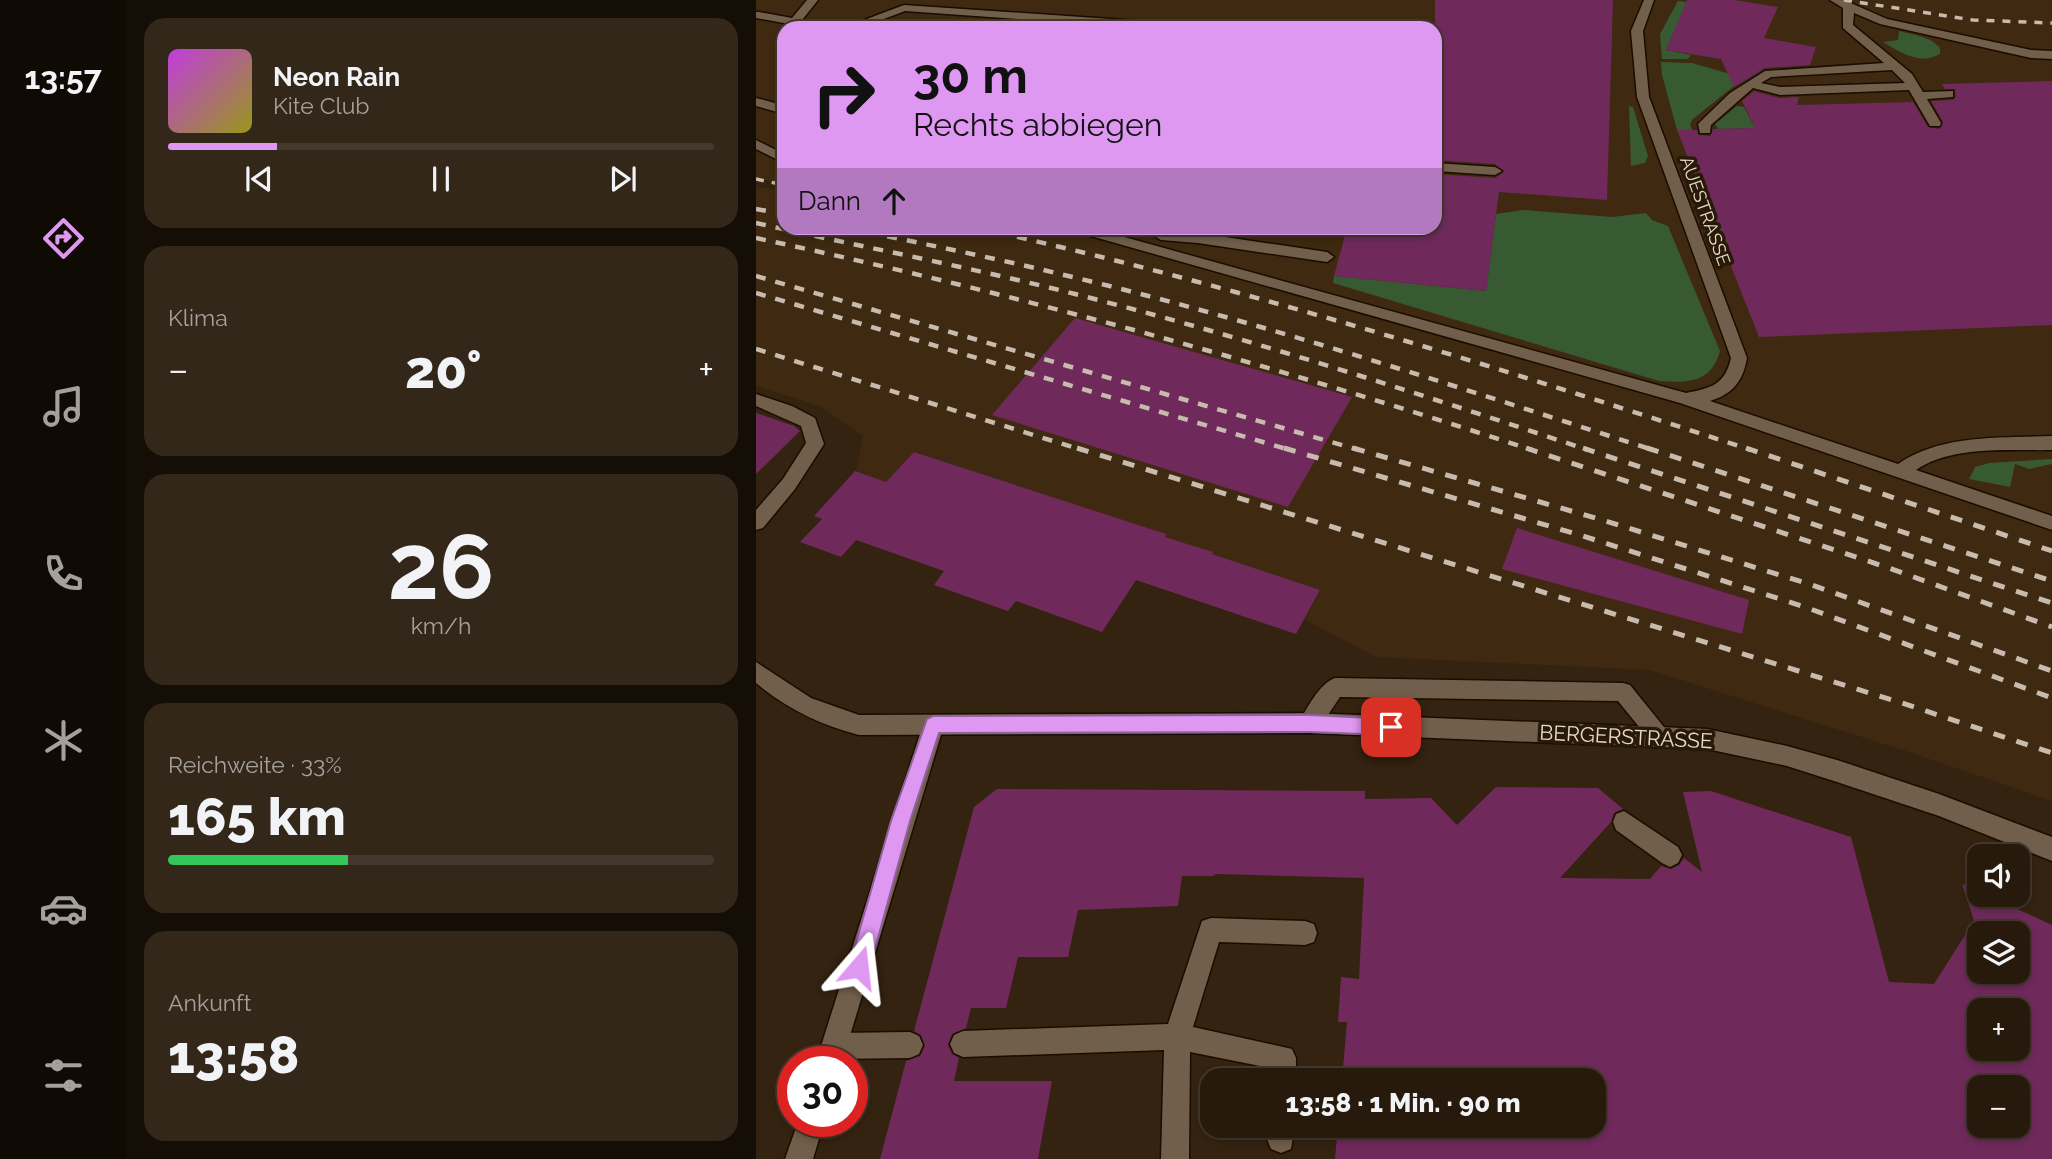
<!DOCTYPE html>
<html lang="de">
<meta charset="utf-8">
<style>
:root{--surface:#271a0c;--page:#33271a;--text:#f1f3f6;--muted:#a4a19d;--line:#43382d;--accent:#df98f2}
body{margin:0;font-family:Raleway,sans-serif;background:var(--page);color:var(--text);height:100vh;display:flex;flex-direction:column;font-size:26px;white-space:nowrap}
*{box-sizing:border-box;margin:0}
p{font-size:23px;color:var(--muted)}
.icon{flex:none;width:38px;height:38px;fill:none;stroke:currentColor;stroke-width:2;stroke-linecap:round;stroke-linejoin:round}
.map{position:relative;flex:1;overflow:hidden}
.sheet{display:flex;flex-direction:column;gap:18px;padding:18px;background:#150e07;width:630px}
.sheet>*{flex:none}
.hud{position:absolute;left:21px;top:21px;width:665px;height:214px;border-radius:21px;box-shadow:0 4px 10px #0003,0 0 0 2px var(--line);background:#df98f2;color:#111;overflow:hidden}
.controls{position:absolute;left:1211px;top:844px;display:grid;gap:14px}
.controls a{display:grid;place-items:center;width:63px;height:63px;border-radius:14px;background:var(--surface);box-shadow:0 4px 10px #0003,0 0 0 2px var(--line);font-size:35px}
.speed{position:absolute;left:21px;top:1046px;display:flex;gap:14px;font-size:35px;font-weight:700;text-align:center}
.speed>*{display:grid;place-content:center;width:91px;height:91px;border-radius:50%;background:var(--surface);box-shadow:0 4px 10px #0003,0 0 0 2px var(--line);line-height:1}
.speed .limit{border:10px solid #d22;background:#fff;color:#111}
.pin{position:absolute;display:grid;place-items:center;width:60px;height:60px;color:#fff;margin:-30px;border-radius:14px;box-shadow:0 4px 10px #0006}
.me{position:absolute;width:77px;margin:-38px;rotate:17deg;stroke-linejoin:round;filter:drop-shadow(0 0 5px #0008)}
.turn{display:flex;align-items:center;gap:24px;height:147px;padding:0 21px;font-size:32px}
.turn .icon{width:91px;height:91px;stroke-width:2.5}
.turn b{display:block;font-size:49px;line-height:60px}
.then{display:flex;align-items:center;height:66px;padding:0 21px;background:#0003;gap:14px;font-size:26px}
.big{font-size:52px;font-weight:800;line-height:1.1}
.sheet .widget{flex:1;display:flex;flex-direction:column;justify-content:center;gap:10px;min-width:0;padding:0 24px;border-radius:21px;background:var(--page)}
.sheet .dial{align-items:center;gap:0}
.dial b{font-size:91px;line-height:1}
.song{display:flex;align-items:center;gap:21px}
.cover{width:84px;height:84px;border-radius:10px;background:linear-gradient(135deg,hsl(290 70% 55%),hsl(60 70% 35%))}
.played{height:7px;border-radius:4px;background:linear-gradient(90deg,var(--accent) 20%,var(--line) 20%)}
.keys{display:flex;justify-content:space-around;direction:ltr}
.heat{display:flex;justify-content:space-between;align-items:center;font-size:38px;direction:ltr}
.charge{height:10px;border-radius:5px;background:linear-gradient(90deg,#34c759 33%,var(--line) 0)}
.trip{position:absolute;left:444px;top:1068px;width:406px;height:70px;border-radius:21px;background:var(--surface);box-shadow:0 4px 10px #0003,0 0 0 2px var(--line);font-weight:800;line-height:70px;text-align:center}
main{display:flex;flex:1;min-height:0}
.tabs{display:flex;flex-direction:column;width:126px;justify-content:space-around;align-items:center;background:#100a05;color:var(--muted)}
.tabs .icon{width:49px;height:49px}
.tabs .on{color:var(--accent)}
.tabs b{font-size:32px;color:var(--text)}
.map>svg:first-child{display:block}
.built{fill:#3f2910}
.green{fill:#375a33}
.building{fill:#6f2a5b;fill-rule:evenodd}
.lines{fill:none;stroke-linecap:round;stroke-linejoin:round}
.service-casing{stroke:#1b0c00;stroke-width:3}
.minor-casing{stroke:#1b0c00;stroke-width:3}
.tertiary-casing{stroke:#1b0c00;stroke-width:3}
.service{fill:#725f4b;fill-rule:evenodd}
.minor{fill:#725f4b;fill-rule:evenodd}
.tertiary{fill:#725f4b;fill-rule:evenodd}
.rail-far2{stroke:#c7bbae;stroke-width:3.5;stroke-dasharray:8 8;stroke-linecap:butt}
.rail-far1{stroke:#c7bbae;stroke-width:4.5;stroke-dasharray:10 10;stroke-linecap:butt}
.rail{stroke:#c7bbae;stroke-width:5;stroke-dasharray:12 12;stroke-linecap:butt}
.route{fill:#df98f2;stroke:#91639d;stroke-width:2}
.labels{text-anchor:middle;stroke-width:7;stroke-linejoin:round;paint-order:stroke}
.far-street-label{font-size:18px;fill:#e5dace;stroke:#291907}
.street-label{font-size:21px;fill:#e5dace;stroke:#291907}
</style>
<main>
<nav class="tabs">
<b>13:57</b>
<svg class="icon on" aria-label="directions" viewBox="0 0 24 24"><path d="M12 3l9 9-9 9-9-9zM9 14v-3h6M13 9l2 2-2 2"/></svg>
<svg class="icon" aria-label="music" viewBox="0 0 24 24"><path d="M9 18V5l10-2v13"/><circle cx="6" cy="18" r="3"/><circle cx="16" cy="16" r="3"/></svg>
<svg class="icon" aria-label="phone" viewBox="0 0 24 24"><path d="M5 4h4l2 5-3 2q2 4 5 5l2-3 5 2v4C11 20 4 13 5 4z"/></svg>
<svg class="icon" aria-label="climate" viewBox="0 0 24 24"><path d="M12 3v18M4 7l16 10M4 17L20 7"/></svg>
<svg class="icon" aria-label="car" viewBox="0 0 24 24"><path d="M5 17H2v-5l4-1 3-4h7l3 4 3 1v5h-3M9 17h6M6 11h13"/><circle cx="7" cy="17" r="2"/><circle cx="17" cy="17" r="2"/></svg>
<svg class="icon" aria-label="filters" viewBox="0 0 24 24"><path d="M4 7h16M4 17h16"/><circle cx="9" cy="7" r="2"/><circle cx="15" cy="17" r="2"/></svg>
</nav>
<section class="sheet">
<div class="widget">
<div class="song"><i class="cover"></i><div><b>Neon Rain</b><p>Kite Club</p></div></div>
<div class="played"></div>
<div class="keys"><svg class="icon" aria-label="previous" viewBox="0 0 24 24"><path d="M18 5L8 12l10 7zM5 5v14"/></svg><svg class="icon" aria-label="pause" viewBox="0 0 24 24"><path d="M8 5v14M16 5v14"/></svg><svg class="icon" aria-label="next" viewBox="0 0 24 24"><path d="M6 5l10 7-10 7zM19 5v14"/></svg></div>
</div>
<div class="widget"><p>Klima</p>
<div class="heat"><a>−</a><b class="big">20°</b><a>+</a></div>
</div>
<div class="widget dial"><b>26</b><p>km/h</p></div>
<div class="widget"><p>Reichweite · 33%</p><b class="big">165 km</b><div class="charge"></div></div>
<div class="widget"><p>Ankunft</p><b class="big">13:58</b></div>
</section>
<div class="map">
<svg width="1296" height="1159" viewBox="0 0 1296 1159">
<rect width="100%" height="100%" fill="#342310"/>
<polygon class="built" points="0,0 1296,0 1296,801 1153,752 894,670 620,657 549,620 564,590 456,554 456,552 409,537 410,534 158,452 130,482 100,471 107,436 64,406 0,386 0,187 28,191 28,228 679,228 679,28 28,28 28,183 0,178"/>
<g class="green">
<polygon points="922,1 931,2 910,50 935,55 932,59 906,59 904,34"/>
<path d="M1143,31C1158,35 1174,36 1184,48V54C1164,66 1144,52 1127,42L1142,40Z"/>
<polygon points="905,62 936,63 988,78 937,119 934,124 936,130 921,130 906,75"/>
<polygon points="873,106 877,107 892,156 889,163 875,166"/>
<polygon points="981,106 988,107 999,128 962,129 959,124"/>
<path d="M767,210L856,217L890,213L896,220L912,226L964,351C955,383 933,383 903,381L577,283L578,276L730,291L740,214Z"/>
<polygon points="1296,459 1296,464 1273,469 1259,464 1254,487 1213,479 1219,467 1233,463"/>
</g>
<g class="building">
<polygon points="679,0 857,0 851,200 743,192 730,291 578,276 591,228 679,228 679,174 739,178 748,172 739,164 679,160"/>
<polygon points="931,0 978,0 1022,7 1008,38 1060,47 1054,65 1009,68 978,87 965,59 910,50"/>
<polygon points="1296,81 1296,325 1003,337 921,130 941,130 942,135 954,136 957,129 999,128 986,101 998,91 1023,98 1043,97 1041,105 1157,102 1172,127 1184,129 1187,122 1175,101 1197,100 1200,97 1199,89 1189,89 1186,84"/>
<polygon points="319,318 596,397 532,507 236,415"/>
<polygon points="0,413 38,426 44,431 0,474"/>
<polygon points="158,452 410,534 409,537 457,552 456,554 564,590 540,634 380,580 346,632 260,601 252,611 178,585 188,571 100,540 85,557 44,542 66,519 58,516 99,471 130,482"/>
<polygon points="761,528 993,600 986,634 746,569"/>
<path d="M740,787L842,788L867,809L858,813L855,822L804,878L894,879L905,866L915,869L923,865L928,858L946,872L927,792L955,791L1095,837L1133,982L1178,984L1218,921L1206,884L1223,892V894H1229L1296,925V1159H579L582,1125H838V1080H586L591,1022H582L585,977L603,979L608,878L460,874L457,876H426L422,906L322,910L312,957H262L250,1008H215L210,1028L196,1034L192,1045L196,1054L203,1058L198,1081H296L282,1159H124L150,1061L164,1056L169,1046L165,1035L158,1031L218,807L241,789L609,791V799L675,798L701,825ZM1223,933H1262V971H1223ZM1223,1010H1262V1048H1223ZM1223,1087H1262V1125H1223Z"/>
</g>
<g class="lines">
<defs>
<g id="service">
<polygon points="51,0 62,0 46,20 79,28 55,28 0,18 0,12 3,12 36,18"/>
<path d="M888,0H898L887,31L893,97L991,358C987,381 977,394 954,401L1142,464C1185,434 1245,438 1296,436V450C1254,451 1196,445 1160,470L1296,516V530L924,403L317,231L315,228H336L930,393C955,388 969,385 975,358L881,97L875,31Z"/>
<path d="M1074,0H1088L1131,19L1275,50L1296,51V59L1275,58L1124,24L1098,13L1097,25L1156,74L1167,92L1197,91V97L1171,99L1185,123L1184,126H1174L1153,90L1024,95L997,88L955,125L954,133H944L942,124L974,93L1009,71L1128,63L1087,28V8ZM1136,70L1149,83L1024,87L1005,83L1015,77Z"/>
<polygon points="148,5 442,25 448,28 392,28 149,11 104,28 87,28"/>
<polygon points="0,98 19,103 28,98 28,108 21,112 0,106"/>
<polygon points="0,140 28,154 28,163 0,149"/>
<polygon points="679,163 739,167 746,171 739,175 679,171"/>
<polygon points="385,228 401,228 408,232 442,233 571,252 578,257 571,262 442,243 405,240"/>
<polygon points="0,394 36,406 59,418 68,444 39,489 7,528 0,530 0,510 27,479 50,443 45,426 0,406"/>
<path d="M579,678L867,683L874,685L916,737L913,744L905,747L897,744L862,701L584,697L562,730L554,733L546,730L543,723C550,709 564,683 579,678Z"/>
<polygon points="868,811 922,847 926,855 922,863 914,867 906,863 860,830 857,822 860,814"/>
<polygon points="455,918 549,921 558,924 561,933 558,942 549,945 463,942 437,1027 536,1049 540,1058 540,1080 514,1080 514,1068 434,1052 433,1159 405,1159 408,1050 207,1057 198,1053 194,1044 198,1035 207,1031 412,1024 443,930 446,921"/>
<polygon points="154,1032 163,1036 167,1045 163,1054 154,1058 79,1059 70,1055 66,1046 70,1037 79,1033"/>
<polygon points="512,1125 539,1125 535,1149 525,1153 515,1149 511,1139"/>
</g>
<g id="minor">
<polygon points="177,715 185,718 188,725 86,1062 60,1062 169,718"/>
<polygon points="42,1122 68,1122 57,1159 29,1159"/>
</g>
<path id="tertiary" d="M0,662L55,698L103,715L554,713L951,729L1031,746L1081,760L1183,794L1296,837V861L1183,816L1081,782L1031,766L951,749L554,733L103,735C65,725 31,709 0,683Z"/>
</defs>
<use href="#service" class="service-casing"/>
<use href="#minor" class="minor-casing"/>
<use href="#tertiary" class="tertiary-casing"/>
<use href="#service" class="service"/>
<use href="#minor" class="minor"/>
<use href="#tertiary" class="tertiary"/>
<g class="rail-far2">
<polyline points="1088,0 1217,20 1296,23"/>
<polyline points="0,179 28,185"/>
</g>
<g class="rail-far1">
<polyline points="0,209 28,214"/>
<path d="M0,223C98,245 197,264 295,288C477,333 655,391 832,450"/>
<path d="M92,228C163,243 234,257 304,274C504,321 701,387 897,450"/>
<path d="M222,228C484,286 741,367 995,450"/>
<path d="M0,238C263,294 520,366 776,450"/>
<polyline points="0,276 603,450"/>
<polyline points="0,293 534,450"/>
<polyline points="0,349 326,450"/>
</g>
<g class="rail">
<polyline points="321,448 1146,703 1296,753"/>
<polyline points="528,448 827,536 1049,607 1296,698"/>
<polyline points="597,448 843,519 1056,585 1296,671"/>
<polyline points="770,448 1133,568 1296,627"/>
<polyline points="827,448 1296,603"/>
<polyline points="891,448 1296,581"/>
<polyline points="990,448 1296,551"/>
</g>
</g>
<polygon class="route" points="554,715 635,719 641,721 644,727 641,733 635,735 554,732 183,733 154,821 114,967 111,974 103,977 96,974 93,967 135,821 171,719 177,716"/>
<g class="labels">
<g class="far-street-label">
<text transform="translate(949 211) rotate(70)" y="6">AUESTRASSE</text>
</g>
<g class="street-label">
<text transform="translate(870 737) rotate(3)" y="7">BERGERSTRASSE</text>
</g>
</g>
</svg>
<div class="controls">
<a><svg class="icon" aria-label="sound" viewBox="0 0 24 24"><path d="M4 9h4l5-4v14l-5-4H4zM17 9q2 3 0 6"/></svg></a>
<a><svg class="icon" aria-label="layers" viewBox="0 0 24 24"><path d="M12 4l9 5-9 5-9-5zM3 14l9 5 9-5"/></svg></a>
<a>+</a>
<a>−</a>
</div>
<div class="speed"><div class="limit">30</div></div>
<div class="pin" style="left:635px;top:727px;background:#d93025"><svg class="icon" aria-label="arrive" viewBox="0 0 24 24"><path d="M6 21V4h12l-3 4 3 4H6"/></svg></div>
<svg class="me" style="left:103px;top:967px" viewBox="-20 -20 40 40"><path d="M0-17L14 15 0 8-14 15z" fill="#df98f2" stroke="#fff" stroke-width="4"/></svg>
<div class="trip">13:58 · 1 Min. · 90 m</div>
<div class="hud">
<div class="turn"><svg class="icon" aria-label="right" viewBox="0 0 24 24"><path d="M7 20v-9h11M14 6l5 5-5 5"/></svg><div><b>30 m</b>Rechts abbiegen</div></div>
<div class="then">Dann<svg class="icon" aria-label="ahead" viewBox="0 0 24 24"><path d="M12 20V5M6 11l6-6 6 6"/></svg></div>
</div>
</div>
</main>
